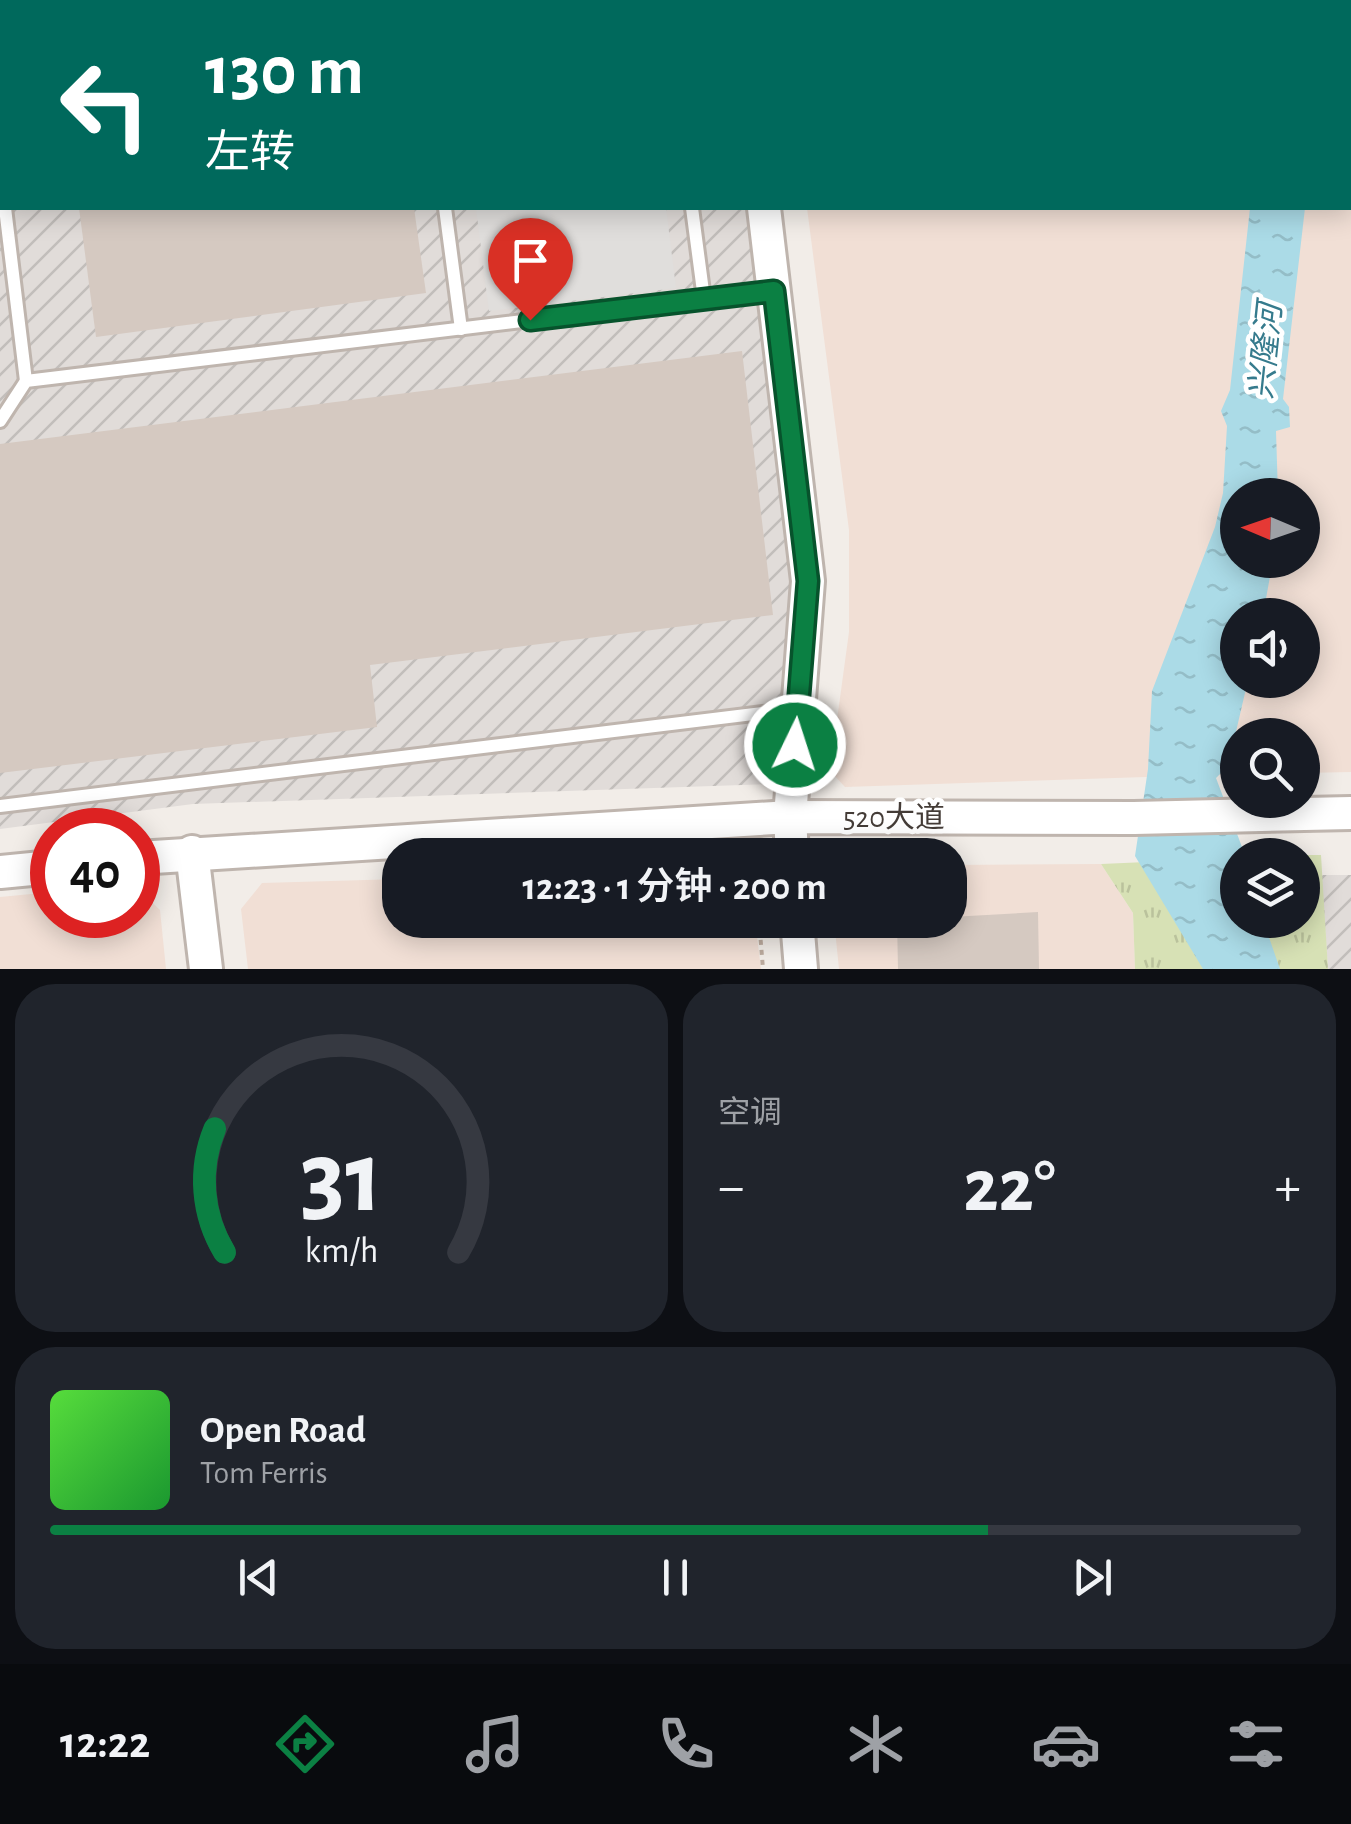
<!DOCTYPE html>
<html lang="zh">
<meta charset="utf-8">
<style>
:root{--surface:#171b24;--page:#20242c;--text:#f1f3f6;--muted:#9ea1a6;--line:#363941;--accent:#0b8043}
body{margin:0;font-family:"Alegreya Sans","Noto Sans SC",sans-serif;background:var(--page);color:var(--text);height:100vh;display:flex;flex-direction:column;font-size:38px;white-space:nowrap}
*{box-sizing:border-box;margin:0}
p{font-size:32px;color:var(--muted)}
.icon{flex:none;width:55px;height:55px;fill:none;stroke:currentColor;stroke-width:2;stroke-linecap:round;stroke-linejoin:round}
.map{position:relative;height:969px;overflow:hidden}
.details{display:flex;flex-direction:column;gap:15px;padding:15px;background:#0d0f14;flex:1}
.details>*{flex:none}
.hud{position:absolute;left:0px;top:0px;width:1352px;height:210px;box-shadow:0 5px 25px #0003;background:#00695c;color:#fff;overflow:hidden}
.needle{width:65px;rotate:272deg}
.tools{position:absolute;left:1220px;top:478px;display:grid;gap:20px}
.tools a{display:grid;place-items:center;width:100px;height:100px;border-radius:50%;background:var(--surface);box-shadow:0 5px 25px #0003;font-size:50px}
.speed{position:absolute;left:30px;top:808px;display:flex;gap:20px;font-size:50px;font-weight:700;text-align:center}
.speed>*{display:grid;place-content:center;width:130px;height:130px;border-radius:50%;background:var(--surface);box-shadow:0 5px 25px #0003;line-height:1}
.speed .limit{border:15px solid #d22;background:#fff;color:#111}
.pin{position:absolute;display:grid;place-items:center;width:85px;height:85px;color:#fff;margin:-102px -42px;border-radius:50% 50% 50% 0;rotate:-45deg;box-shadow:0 0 10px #0007}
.pin .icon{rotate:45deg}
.me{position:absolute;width:110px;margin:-55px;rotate:4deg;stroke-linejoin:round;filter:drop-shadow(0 0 8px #0008)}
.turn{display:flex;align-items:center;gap:35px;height:210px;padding:0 40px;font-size:45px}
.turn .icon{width:130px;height:130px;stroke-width:2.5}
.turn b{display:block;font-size:70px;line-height:85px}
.big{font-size:75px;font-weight:600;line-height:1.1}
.details .tile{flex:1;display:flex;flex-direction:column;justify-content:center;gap:15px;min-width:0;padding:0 35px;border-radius:40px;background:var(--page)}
.details .dial{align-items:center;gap:0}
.dial svg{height:260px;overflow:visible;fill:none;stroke:var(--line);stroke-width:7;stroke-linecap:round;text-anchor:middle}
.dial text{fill:var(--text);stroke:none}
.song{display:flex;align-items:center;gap:30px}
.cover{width:120px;height:120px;border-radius:15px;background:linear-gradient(135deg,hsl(110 70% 55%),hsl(130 70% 35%))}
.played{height:10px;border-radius:5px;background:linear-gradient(90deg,var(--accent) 75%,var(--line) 75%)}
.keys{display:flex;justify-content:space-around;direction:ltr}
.heat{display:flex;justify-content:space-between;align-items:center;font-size:55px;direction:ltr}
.details .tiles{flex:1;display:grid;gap:15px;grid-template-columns:1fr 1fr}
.tile:last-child{grid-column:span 2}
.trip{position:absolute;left:382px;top:838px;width:585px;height:100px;border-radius:40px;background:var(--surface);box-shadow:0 5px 25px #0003;font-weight:600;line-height:100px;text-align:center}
.dock{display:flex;height:160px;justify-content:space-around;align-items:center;background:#090b0e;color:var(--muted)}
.dock .icon{width:70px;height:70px}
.dock .selected{color:var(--accent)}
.dock b{font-size:45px;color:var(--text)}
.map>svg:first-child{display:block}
.commercial{fill:#f1dfd5;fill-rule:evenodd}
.industrial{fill:url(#industrial-furrows)}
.park{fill:url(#park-tufts)}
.parking{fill:#e0dedc}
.water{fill:url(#water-ripples)}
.building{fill:#d5c9c1}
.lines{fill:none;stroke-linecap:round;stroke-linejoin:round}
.service-casing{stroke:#bfb5ae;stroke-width:18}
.tertiary-casing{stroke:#bfb5ae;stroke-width:38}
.path{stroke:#bcab9e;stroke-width:4;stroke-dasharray:5 5;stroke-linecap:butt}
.service{stroke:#fff;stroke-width:12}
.tertiary{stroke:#fff;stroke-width:32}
.route-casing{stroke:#07532c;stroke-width:25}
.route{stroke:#0b8043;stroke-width:18}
.labels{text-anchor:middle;stroke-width:9;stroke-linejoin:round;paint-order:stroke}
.street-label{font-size:30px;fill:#443c37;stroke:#fff}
.water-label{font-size:32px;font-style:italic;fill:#367b8d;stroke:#fff}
</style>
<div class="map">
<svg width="1351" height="969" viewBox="0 0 1351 969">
<defs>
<pattern id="industrial-furrows" width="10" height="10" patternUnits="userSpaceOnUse" patternTransform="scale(2.5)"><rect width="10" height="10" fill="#e1dcd9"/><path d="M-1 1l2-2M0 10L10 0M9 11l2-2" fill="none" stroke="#c2bebb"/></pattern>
<pattern id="park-tufts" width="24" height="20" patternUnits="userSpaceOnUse" patternTransform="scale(2.5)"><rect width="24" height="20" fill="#d7e1b5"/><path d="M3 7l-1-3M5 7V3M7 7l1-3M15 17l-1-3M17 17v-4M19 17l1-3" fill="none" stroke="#bac29c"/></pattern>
<pattern id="water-ripples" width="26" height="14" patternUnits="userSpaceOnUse" patternTransform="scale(2.5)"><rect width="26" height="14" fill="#abdbe7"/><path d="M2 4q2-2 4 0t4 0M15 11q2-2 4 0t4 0" fill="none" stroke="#94bdc7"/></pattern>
</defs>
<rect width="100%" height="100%" fill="#f2ede8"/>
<g class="commercial">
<path d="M782,0H1351V772L1303,773L1302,735H1238L1237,774L845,787L830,771L849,632V530L807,208H1350V2ZM1238,495H1302V560H1238ZM1238,615H1302V680H1238Z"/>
<polygon points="1101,864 1133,913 1135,969 839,969 834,920 950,920 950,865"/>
<polygon points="400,879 400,920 755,920 761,969 248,969 241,909 262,883"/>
<polygon points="138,889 160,910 166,969 0,969 0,897 52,892 52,915 138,915"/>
</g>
<g class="industrial">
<polygon points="0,0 721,0 2,2 2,208 748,208 792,557 789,646 768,784 193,804 0,829"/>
<polygon points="1321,875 1351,875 1351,969 1328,969"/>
</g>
<polygon class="park" points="1303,855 1321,855 1328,969 1135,969 1133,913 1101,864 1237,858 1238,920 1302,920"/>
<polygon class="parking" points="476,208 666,208 676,288 489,311"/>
<polygon class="water" points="1250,208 1305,208 1283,399 1289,407 1290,427 1276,431 1278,495 1238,495 1238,560 1273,560 1263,615 1238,615 1238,680 1248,680 1228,766 1216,778 1245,855 1238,855 1238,920 1263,920 1280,969 1203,969 1135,856 1148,769 1152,691 1215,527 1223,493 1227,426 1221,411 1230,390"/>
<g class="building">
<polygon points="79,208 414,208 426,293 96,337"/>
<polygon points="742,351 773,615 370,665 377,727 0,773 0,444"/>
<polygon points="1038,912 1039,969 898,969 897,920"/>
</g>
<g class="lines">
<defs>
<g id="service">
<polyline points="417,0 418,2"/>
<polyline points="3,2 21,0"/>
<polyline points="0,169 2,190"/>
<polyline points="5,208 26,381"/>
<polyline points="445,208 461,329"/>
<polyline points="692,208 704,299"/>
<polyline points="0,421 26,381 770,291"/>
<polyline points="0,806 795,709"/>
</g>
<g id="tertiary">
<polyline points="739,0 739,2"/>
<polyline points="764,208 808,581 790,817 792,855"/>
<polyline points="192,852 206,969"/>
<polyline points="138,858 790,817 1134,818 1351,813"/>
<polyline points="0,872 52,867"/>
<polyline points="797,920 801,969"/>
</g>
</defs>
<use href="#service" class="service-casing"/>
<use href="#tertiary" class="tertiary-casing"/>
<g class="path">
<polyline points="753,845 754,855"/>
<polyline points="759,920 763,969"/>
</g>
<use href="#service" class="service"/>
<use href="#tertiary" class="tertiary"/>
</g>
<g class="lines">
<defs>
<polyline id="route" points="530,320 774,291 808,581 795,745"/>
</defs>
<use href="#route" class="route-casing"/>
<use href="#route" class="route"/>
</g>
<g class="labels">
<g class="street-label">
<text x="894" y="827">520大道</text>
</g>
<g class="water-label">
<text transform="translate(1265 351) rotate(-84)" y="11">兴隆河</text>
</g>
</g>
</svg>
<div class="tools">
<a><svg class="needle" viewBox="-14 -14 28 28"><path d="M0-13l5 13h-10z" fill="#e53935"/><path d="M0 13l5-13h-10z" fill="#9ea1a6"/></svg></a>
<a><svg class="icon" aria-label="sound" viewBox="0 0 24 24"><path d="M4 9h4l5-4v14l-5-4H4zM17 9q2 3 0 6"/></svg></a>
<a><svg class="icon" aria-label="search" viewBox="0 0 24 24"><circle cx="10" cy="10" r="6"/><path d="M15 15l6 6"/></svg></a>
<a><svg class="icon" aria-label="layers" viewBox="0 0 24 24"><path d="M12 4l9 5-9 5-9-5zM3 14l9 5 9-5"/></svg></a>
</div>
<div class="speed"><div class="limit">40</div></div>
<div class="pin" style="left:530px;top:320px;background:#d93025"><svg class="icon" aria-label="arrive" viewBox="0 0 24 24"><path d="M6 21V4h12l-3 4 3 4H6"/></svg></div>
<svg class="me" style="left:795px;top:745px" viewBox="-20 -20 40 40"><circle r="17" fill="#0b8043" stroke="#fff" stroke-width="3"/><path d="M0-11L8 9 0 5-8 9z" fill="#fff"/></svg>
<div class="trip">12:23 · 1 分钟 · 200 m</div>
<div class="hud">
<div class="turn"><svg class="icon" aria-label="left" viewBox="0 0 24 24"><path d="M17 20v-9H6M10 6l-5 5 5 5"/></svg><div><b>130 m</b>左转</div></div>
</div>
</div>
<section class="details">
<div class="tiles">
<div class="tile dial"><svg viewBox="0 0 100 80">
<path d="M14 69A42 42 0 1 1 86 69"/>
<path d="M14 69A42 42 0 0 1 11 31" stroke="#0b8043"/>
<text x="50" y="56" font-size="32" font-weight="700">31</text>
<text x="50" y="72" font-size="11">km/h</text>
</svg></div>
<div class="tile"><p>空调</p>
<div class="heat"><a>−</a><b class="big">22°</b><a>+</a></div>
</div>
<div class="tile">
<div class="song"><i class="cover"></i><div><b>Open Road</b><p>Tom Ferris</p></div></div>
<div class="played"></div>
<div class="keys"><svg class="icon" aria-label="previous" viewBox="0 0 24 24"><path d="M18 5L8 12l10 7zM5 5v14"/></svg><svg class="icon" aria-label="pause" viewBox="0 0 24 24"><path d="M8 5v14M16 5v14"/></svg><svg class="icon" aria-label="next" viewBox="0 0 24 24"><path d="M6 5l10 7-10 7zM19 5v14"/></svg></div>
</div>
</div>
</section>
<nav class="dock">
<b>12:22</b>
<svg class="icon selected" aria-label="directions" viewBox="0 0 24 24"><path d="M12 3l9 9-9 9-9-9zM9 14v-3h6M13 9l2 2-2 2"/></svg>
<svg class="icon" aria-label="music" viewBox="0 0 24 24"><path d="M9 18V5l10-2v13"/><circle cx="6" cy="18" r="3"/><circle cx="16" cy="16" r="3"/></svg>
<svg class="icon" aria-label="phone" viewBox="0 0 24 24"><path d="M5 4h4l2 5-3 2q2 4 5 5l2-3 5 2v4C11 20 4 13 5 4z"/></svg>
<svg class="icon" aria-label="climate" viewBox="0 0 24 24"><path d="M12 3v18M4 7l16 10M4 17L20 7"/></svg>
<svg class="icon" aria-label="car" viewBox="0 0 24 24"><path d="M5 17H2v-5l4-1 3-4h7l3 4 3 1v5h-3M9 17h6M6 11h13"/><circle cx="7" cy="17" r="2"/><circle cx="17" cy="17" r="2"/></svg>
<svg class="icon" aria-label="filters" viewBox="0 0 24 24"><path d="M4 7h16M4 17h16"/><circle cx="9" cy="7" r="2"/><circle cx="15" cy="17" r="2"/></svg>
</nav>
